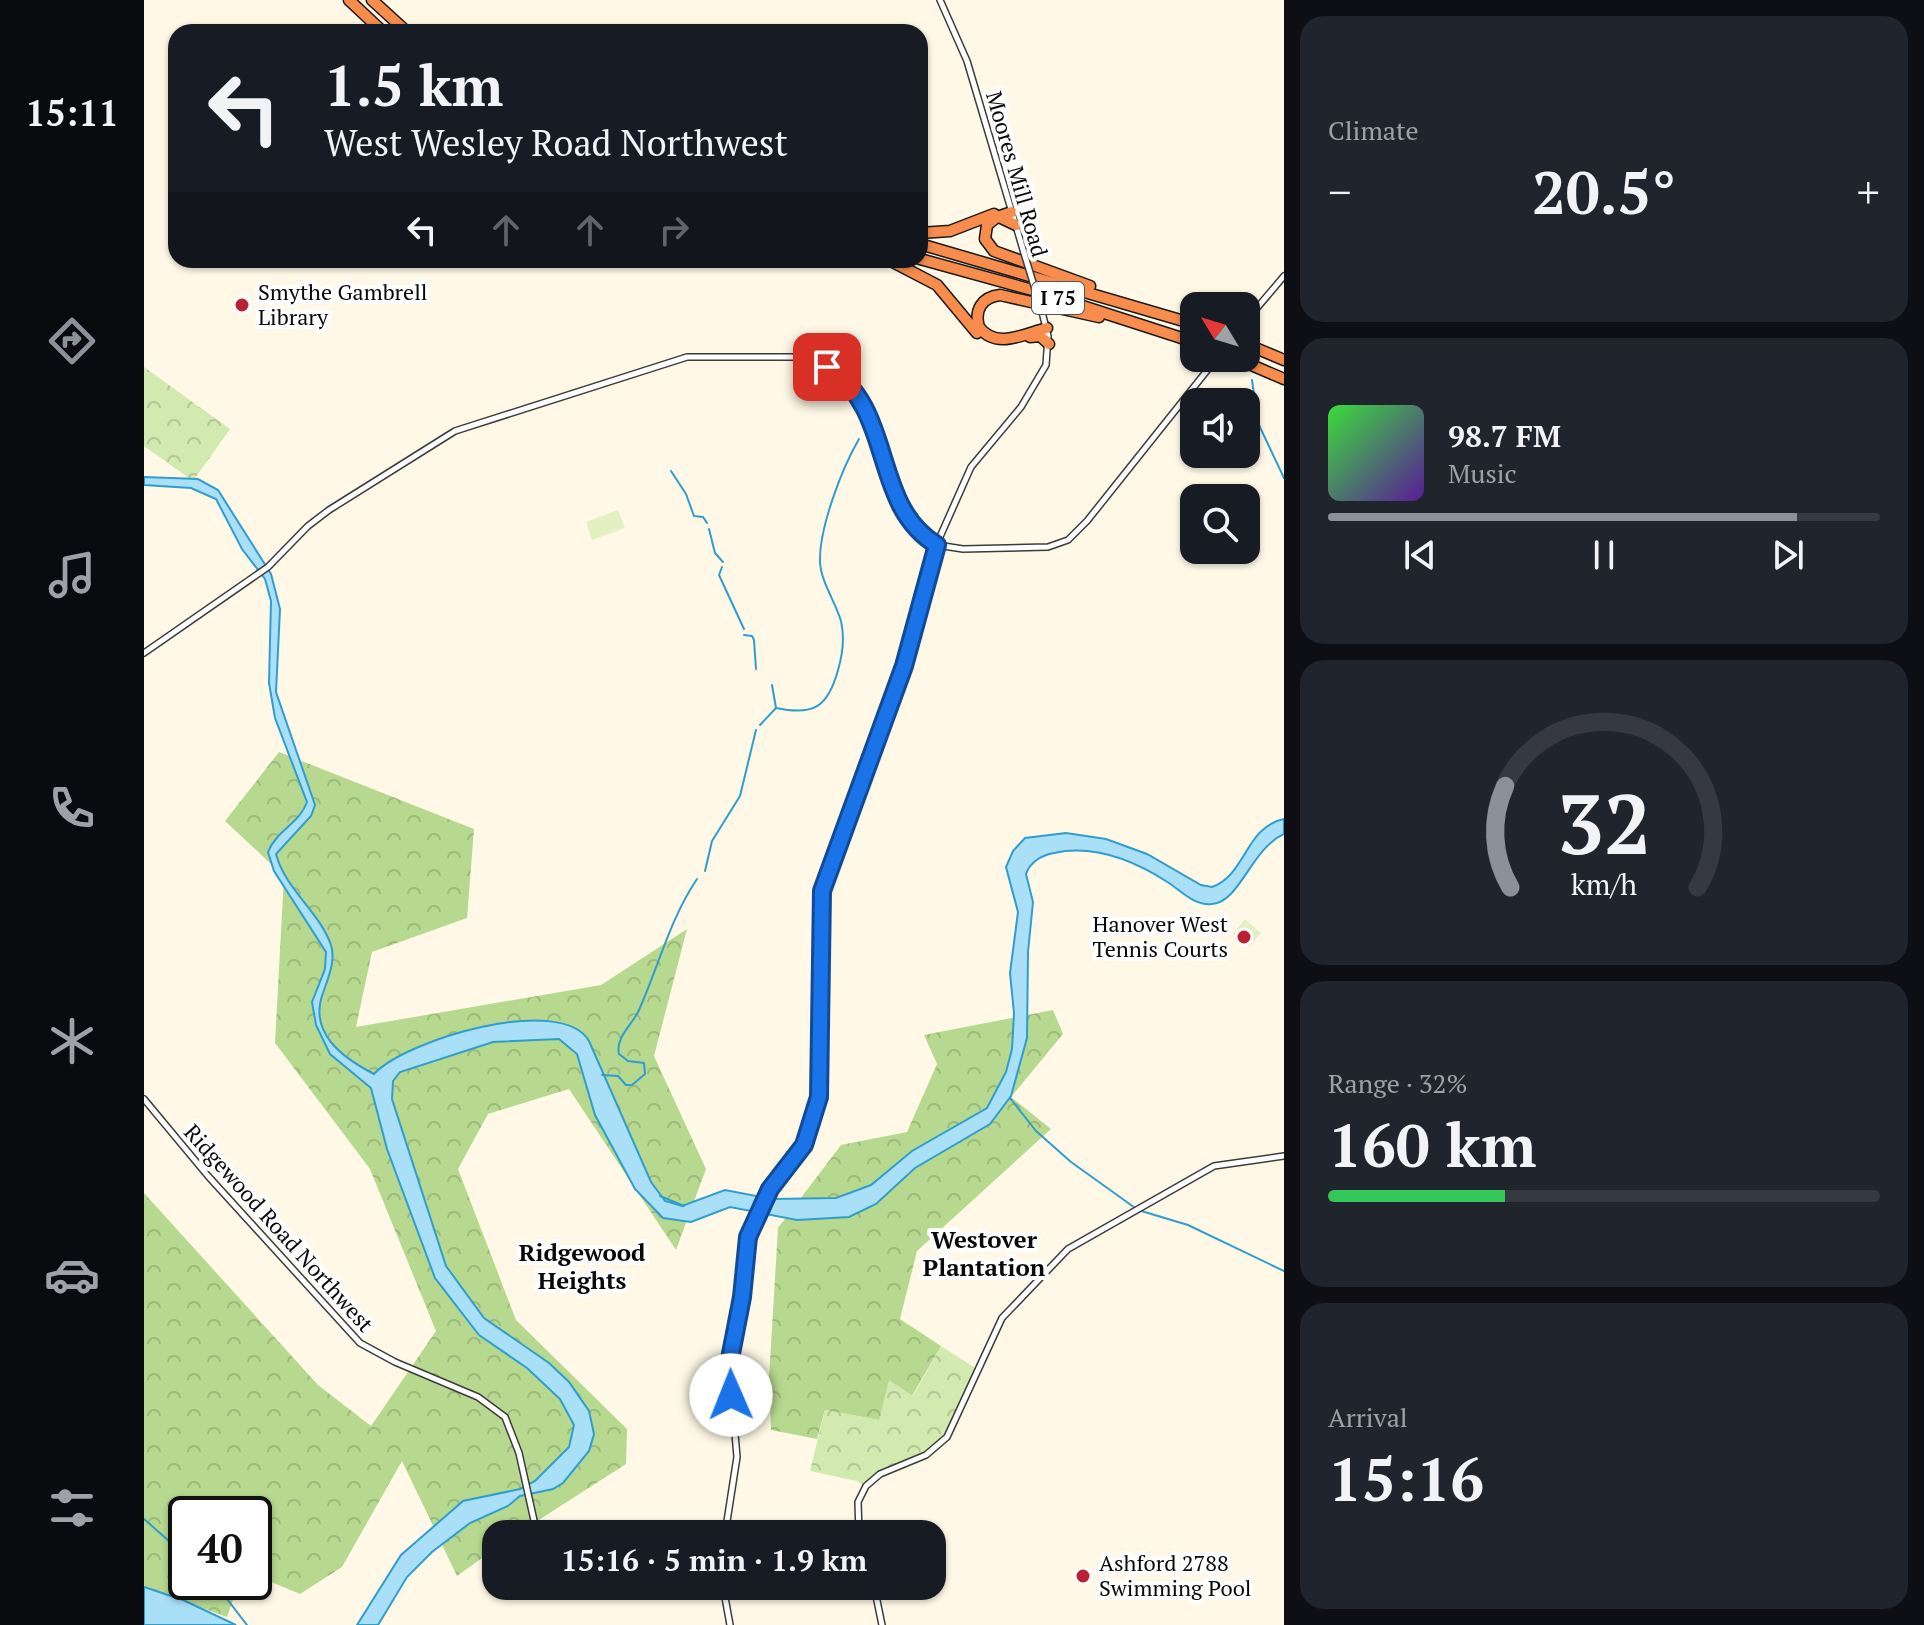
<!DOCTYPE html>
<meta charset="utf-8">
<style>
:root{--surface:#171b24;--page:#20242c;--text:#f1f3f6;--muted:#9ea1a6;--line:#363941;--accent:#8c9099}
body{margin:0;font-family:"PT Serif",serif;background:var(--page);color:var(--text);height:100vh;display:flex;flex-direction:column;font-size:30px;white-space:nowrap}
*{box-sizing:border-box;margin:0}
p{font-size:26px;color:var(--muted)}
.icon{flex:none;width:44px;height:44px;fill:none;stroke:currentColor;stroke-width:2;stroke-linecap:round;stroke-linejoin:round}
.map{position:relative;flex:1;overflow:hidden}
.sheet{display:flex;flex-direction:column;gap:16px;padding:16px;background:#0d0f14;width:640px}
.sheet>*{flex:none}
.guide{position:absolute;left:24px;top:24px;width:760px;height:244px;border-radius:24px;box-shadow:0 2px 6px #0004;background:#171b24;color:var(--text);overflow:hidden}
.needle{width:52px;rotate:308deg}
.fabs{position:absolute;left:1036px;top:292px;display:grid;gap:16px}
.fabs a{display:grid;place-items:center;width:80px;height:80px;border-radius:16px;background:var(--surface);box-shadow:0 2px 6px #0004;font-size:40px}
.speed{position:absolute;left:24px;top:1496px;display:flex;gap:16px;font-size:40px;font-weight:700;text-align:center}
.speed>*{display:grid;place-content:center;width:104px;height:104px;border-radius:50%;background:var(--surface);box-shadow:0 2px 6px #0004;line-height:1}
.speed .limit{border:4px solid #111;border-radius:12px;background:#fff;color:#111}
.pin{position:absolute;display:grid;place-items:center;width:68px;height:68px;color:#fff;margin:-34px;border-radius:16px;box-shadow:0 4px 12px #0006}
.me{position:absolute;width:88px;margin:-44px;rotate:359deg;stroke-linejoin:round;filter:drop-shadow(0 0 6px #0008)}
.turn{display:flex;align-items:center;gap:28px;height:168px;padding:0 24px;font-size:36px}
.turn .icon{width:104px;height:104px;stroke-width:2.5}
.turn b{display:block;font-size:56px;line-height:68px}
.lanes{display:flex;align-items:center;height:76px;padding:0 24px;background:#0003;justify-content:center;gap:40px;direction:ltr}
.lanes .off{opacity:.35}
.big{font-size:60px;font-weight:800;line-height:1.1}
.sheet .tile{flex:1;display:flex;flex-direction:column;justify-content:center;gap:12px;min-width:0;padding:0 28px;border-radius:24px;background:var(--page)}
.sheet .dial{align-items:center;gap:0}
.dial svg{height:208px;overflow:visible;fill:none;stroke:var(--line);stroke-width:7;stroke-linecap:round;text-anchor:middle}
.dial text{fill:var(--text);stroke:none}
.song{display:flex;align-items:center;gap:24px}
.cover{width:96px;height:96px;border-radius:12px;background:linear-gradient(135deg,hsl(120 70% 55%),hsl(270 70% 35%))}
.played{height:8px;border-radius:4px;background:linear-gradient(90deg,var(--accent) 85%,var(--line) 85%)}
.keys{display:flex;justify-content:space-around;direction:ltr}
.heat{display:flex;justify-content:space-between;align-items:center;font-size:44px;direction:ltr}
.charge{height:12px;border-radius:6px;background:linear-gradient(90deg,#34c759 32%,var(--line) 0)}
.trip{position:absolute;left:338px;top:1520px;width:464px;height:80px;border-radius:24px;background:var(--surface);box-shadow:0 2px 6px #0004;font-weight:800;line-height:80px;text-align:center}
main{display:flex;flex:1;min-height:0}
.menu{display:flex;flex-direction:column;width:144px;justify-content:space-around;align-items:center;background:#090b0e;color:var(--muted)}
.menu .icon{width:56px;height:56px}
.menu .on{color:var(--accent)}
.menu b{font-size:36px;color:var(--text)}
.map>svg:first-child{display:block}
.forest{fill:url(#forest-crowns)}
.park{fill:url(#park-crowns)}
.pitch{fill:#e4f0c2}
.water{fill:#aae0f7;stroke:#309dcf;stroke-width:2}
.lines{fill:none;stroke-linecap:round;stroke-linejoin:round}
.stream{stroke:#309dcf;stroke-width:2}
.minor-casing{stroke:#3c3c3c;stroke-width:8}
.highway-casing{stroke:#1a1a1a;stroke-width:13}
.minor{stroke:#fff;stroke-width:5}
.highway{stroke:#f78c4c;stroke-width:10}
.minor-bridge-casing{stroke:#3c3c3c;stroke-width:8;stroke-linecap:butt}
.minor-bridge{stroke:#fff;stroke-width:5}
.route-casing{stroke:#114b97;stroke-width:20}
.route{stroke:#1a73e8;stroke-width:14}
.poi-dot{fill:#ba2135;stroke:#fff;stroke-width:3}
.labels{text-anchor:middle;stroke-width:8;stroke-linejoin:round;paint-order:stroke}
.shield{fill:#fff;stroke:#535353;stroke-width:2}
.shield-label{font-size:20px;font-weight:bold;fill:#090909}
.street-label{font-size:22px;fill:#090909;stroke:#fff}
.poi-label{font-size:22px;fill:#090909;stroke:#fff;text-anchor:start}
.neighbourhood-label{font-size:24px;font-weight:bold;fill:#090909;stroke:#fff}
</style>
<main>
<nav class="menu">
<b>15:11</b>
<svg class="icon on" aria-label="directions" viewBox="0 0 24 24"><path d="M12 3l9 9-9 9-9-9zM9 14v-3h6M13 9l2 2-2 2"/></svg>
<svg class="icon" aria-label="music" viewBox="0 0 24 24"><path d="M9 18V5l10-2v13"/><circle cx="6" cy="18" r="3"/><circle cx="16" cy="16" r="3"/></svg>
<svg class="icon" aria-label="phone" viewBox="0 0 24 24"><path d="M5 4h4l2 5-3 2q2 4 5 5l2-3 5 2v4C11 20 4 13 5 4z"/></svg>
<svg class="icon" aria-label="climate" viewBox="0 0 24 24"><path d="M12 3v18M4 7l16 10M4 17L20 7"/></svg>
<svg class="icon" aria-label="car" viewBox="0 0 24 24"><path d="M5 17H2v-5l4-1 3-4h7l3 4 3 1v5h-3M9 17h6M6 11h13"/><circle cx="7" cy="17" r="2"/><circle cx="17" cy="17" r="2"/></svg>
<svg class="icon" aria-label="filters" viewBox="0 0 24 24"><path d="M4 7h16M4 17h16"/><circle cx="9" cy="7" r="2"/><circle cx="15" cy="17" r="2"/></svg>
</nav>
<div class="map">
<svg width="1140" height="1625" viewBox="0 0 1140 1625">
<defs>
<pattern id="forest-crowns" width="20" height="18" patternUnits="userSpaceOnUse" patternTransform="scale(2)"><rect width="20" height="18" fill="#b7d98f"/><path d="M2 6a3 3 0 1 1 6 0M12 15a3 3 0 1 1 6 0" fill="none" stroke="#9cb97a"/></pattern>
<pattern id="park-crowns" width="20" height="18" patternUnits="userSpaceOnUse" patternTransform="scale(2)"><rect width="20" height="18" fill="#d2e9b0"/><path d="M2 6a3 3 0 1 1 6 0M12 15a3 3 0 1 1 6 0" fill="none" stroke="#b3c696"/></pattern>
</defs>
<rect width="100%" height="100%" fill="#fff8e6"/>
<g class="forest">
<polygon points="135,752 330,829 323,918 228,952 212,1027 457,985 543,929 510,1056 562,1169 532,1250 425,1089 344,1114 314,1169 372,1320 483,1429 482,1464 373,1534 352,1534 352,1548 313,1576 258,1461 198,1567 156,1594 110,1575 110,1514 42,1514 42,1582 95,1582 83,1617 0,1587 0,1193 174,1385 227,1426 292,1331 226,1169 131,1043 140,876 81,821"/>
<polygon points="909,1010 919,1034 867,1097 907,1129 773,1251 756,1319 797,1346 768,1396 735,1420 681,1410 673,1439 627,1430 625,1378 634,1228 697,1145 763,1132 793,1064 780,1035"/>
</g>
<g class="park">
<polygon points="0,367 86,429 49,481 0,446"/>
<polygon points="797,1346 836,1371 812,1425 792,1452 729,1481 723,1488 713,1481 666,1471 681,1410 735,1420 745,1380 769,1396"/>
</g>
<g class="pitch">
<polygon points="474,510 481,528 448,540 442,522"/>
<polygon points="1101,919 1117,933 1105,947 1089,934"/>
</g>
<g class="water">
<path d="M0,477L54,479L74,490L127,574L136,609L132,692L171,805L167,816L132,854C141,889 175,911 187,945C192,961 184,978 179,993C164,1033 199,1058 230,1074C261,1040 417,993 445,1041L507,1182L521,1201L538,1206L581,1190L628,1199L692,1198L727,1185L768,1151L843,1108L862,1072L868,1049L870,1013L866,973L874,912L862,867L869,851L881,838L922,833L962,839L1003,854L1057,885L1068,887C1102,875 1101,827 1140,819V834C1107,849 1096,902 1068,904C1051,906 1038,892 1025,883C991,861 951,844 910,853C898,855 886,862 882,874L889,902L884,952L883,1038L867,1096L846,1124L771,1168L732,1204L705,1217L653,1220L586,1207L547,1222L519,1218L491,1189L451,1115L433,1054L415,1039L349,1042L256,1072L249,1081L248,1099L302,1266L340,1318L405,1363L425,1382L445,1411L450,1434L445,1451L419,1483L409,1489L376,1496L364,1506L326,1523L288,1552L263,1577L234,1625H213L257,1555L319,1501L376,1489L391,1481L425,1447L430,1425L416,1399L383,1368L335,1335L291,1278L243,1149L227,1088L186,1054L172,1025L168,1002L181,969L182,952L130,871L124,852C132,831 156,823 163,802L131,718L125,683L127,601L121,579L98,549L72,499L47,488L0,485Z"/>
<polygon points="0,1587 39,1600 92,1625 0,1625"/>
</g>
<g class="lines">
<g class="stream">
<polyline points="1104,329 1106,337"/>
<polyline points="1108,380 1114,423 1140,478"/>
<polyline points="527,471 542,494 550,516 559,517 563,523"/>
<polyline points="565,529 571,553 579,562"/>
<polyline points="578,567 575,575 600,629"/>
<polyline points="600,635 608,636 610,640 612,669"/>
<path d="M632,708C670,716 684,707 694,670C699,653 701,638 697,621C691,601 677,582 676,562C675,528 698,468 715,439"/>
<polyline points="616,725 632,708 628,685"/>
<polyline points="561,871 568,841 596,796 612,730"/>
<path d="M458,1075L474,1076L482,1085H488L501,1074L500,1063L484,1061L475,1054C471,1037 489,1024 495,1010C515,965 526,919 553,879"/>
<polyline points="866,1098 892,1131 927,1162 994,1210 1044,1225 1140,1271"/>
<polyline points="516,1196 540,1206"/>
<polyline points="0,1519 42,1556"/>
<polyline points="70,1582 103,1625"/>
</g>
<defs>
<g id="minor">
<polyline points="796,0 823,61 880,253"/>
<polyline points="1102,321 1140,276"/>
<polyline points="0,653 124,567 164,526 185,510 311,431 543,357 649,357 673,362 691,372 710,387 720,403 759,511 793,545 819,549 904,547 924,540 943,521 1073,358"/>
<polyline points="0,1099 64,1176 216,1343 251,1362 334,1397 361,1417 375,1453 393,1534"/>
<polyline points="581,1534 593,1457 585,1364 598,1297 601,1247 626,1189 660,1145 675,1097 678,891 760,666 795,539 827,467 877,407 902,365 904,336 898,312"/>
<polyline points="715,1534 714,1502 722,1486 736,1474 782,1455 803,1437 858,1318 924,1249 1070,1166 1140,1156"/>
<polyline points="579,1586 586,1625"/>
<polyline points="730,1586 738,1625"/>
</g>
<g id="highway">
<polyline points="205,0 239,32"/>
<polyline points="228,0 263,32"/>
<polyline points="868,212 853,217 843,225 841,239 850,251 946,286"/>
<polyline points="855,217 872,225"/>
<polyline points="776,233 806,231 850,214"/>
<polyline points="776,244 1050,324"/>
<polyline points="776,259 892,291 1050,342"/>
<polyline points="745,260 793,285 833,333"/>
<path d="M903,328C880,334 852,350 835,327C830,310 838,297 856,295L955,317"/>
<polyline points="886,337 896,336 905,344"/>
<polyline points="1102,344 1140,360"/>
<polyline points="1091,358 1140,379"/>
</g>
</defs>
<use href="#minor" class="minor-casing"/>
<use href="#highway" class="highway-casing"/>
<use href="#minor" class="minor"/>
<use href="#highway" class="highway"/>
<defs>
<polyline id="minor-bridge" points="880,253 898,312"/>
</defs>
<use href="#minor-bridge" class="minor-bridge-casing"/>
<use href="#minor-bridge" class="minor-bridge"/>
</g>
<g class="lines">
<defs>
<path id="route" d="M587,1395L585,1364L598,1297L604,1237L626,1189L660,1145L675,1097L678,891L760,666L793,545C726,505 752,409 683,367"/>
</defs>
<use href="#route" class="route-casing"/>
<use href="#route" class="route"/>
</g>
<g class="poi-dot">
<circle cx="98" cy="305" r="8"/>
<circle cx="1100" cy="937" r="8"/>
<circle cx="939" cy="1576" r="8"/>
</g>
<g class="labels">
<rect class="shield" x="888" y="282" width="52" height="32" rx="6"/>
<g class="shield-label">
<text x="914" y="305">I 75</text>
</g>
<g class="street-label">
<text transform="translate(873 174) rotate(74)" y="8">Moores Mill Road</text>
<text transform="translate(135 1228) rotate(48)" y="8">Ridgewood Road Northwest</text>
</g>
<g class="poi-label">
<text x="114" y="300">Smythe Gambrell<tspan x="114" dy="25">Library</tspan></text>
<text x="1084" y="932" text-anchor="end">Hanover West<tspan x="1084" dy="25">Tennis Courts</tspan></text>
<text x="955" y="1571">Ashford 2788<tspan x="955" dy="25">Swimming Pool</tspan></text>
</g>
<g class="neighbourhood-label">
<text x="840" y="1248">Westover<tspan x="840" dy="28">Plantation</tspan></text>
<text x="438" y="1261">Ridgewood<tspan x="438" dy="28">Heights</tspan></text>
</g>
</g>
</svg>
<div class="fabs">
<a><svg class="needle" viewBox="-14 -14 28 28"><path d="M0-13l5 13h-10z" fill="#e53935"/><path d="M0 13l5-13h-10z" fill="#9ea1a6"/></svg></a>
<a><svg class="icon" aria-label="sound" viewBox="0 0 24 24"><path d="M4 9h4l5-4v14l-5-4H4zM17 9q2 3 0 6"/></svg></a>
<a><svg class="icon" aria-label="search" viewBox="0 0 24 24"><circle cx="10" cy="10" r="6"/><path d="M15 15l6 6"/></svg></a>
</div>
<div class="speed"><div class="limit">40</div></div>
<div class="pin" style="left:683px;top:367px;background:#d93025"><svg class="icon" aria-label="arrive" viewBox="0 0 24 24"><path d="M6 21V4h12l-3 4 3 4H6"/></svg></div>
<svg class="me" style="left:587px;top:1395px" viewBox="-20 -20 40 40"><circle r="19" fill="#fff"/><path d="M0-13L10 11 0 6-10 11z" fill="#1a73e8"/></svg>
<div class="trip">15:16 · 5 min · 1.9 km</div>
<div class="guide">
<div class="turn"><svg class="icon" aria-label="left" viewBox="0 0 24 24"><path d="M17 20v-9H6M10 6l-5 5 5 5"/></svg><div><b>1.5 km</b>West Wesley Road Northwest</div></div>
<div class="lanes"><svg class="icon" aria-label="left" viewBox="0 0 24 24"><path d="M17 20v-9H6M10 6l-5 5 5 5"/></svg><svg class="icon off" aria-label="ahead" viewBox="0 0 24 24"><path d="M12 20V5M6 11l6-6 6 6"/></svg><svg class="icon off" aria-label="ahead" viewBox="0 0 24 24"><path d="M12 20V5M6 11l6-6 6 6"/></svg><svg class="icon off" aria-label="right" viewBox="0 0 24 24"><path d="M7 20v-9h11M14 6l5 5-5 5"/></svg></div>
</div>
</div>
<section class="sheet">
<div class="tile"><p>Climate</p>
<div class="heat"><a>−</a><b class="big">20.5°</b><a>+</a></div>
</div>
<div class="tile">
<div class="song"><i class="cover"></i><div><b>98.7 FM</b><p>Music</p></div></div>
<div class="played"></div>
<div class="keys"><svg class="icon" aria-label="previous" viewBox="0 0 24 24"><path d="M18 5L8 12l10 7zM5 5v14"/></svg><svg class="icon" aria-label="pause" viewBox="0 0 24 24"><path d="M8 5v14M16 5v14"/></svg><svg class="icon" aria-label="next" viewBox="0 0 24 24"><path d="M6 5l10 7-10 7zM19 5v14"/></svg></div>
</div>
<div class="tile dial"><svg viewBox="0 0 100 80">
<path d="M14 69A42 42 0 1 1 86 69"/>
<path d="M14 69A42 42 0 0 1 12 30" stroke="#8c9099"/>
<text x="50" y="56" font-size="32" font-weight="700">32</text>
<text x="50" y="72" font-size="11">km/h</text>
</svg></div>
<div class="tile"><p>Range · 32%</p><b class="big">160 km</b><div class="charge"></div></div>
<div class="tile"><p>Arrival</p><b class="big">15:16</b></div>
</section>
</main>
